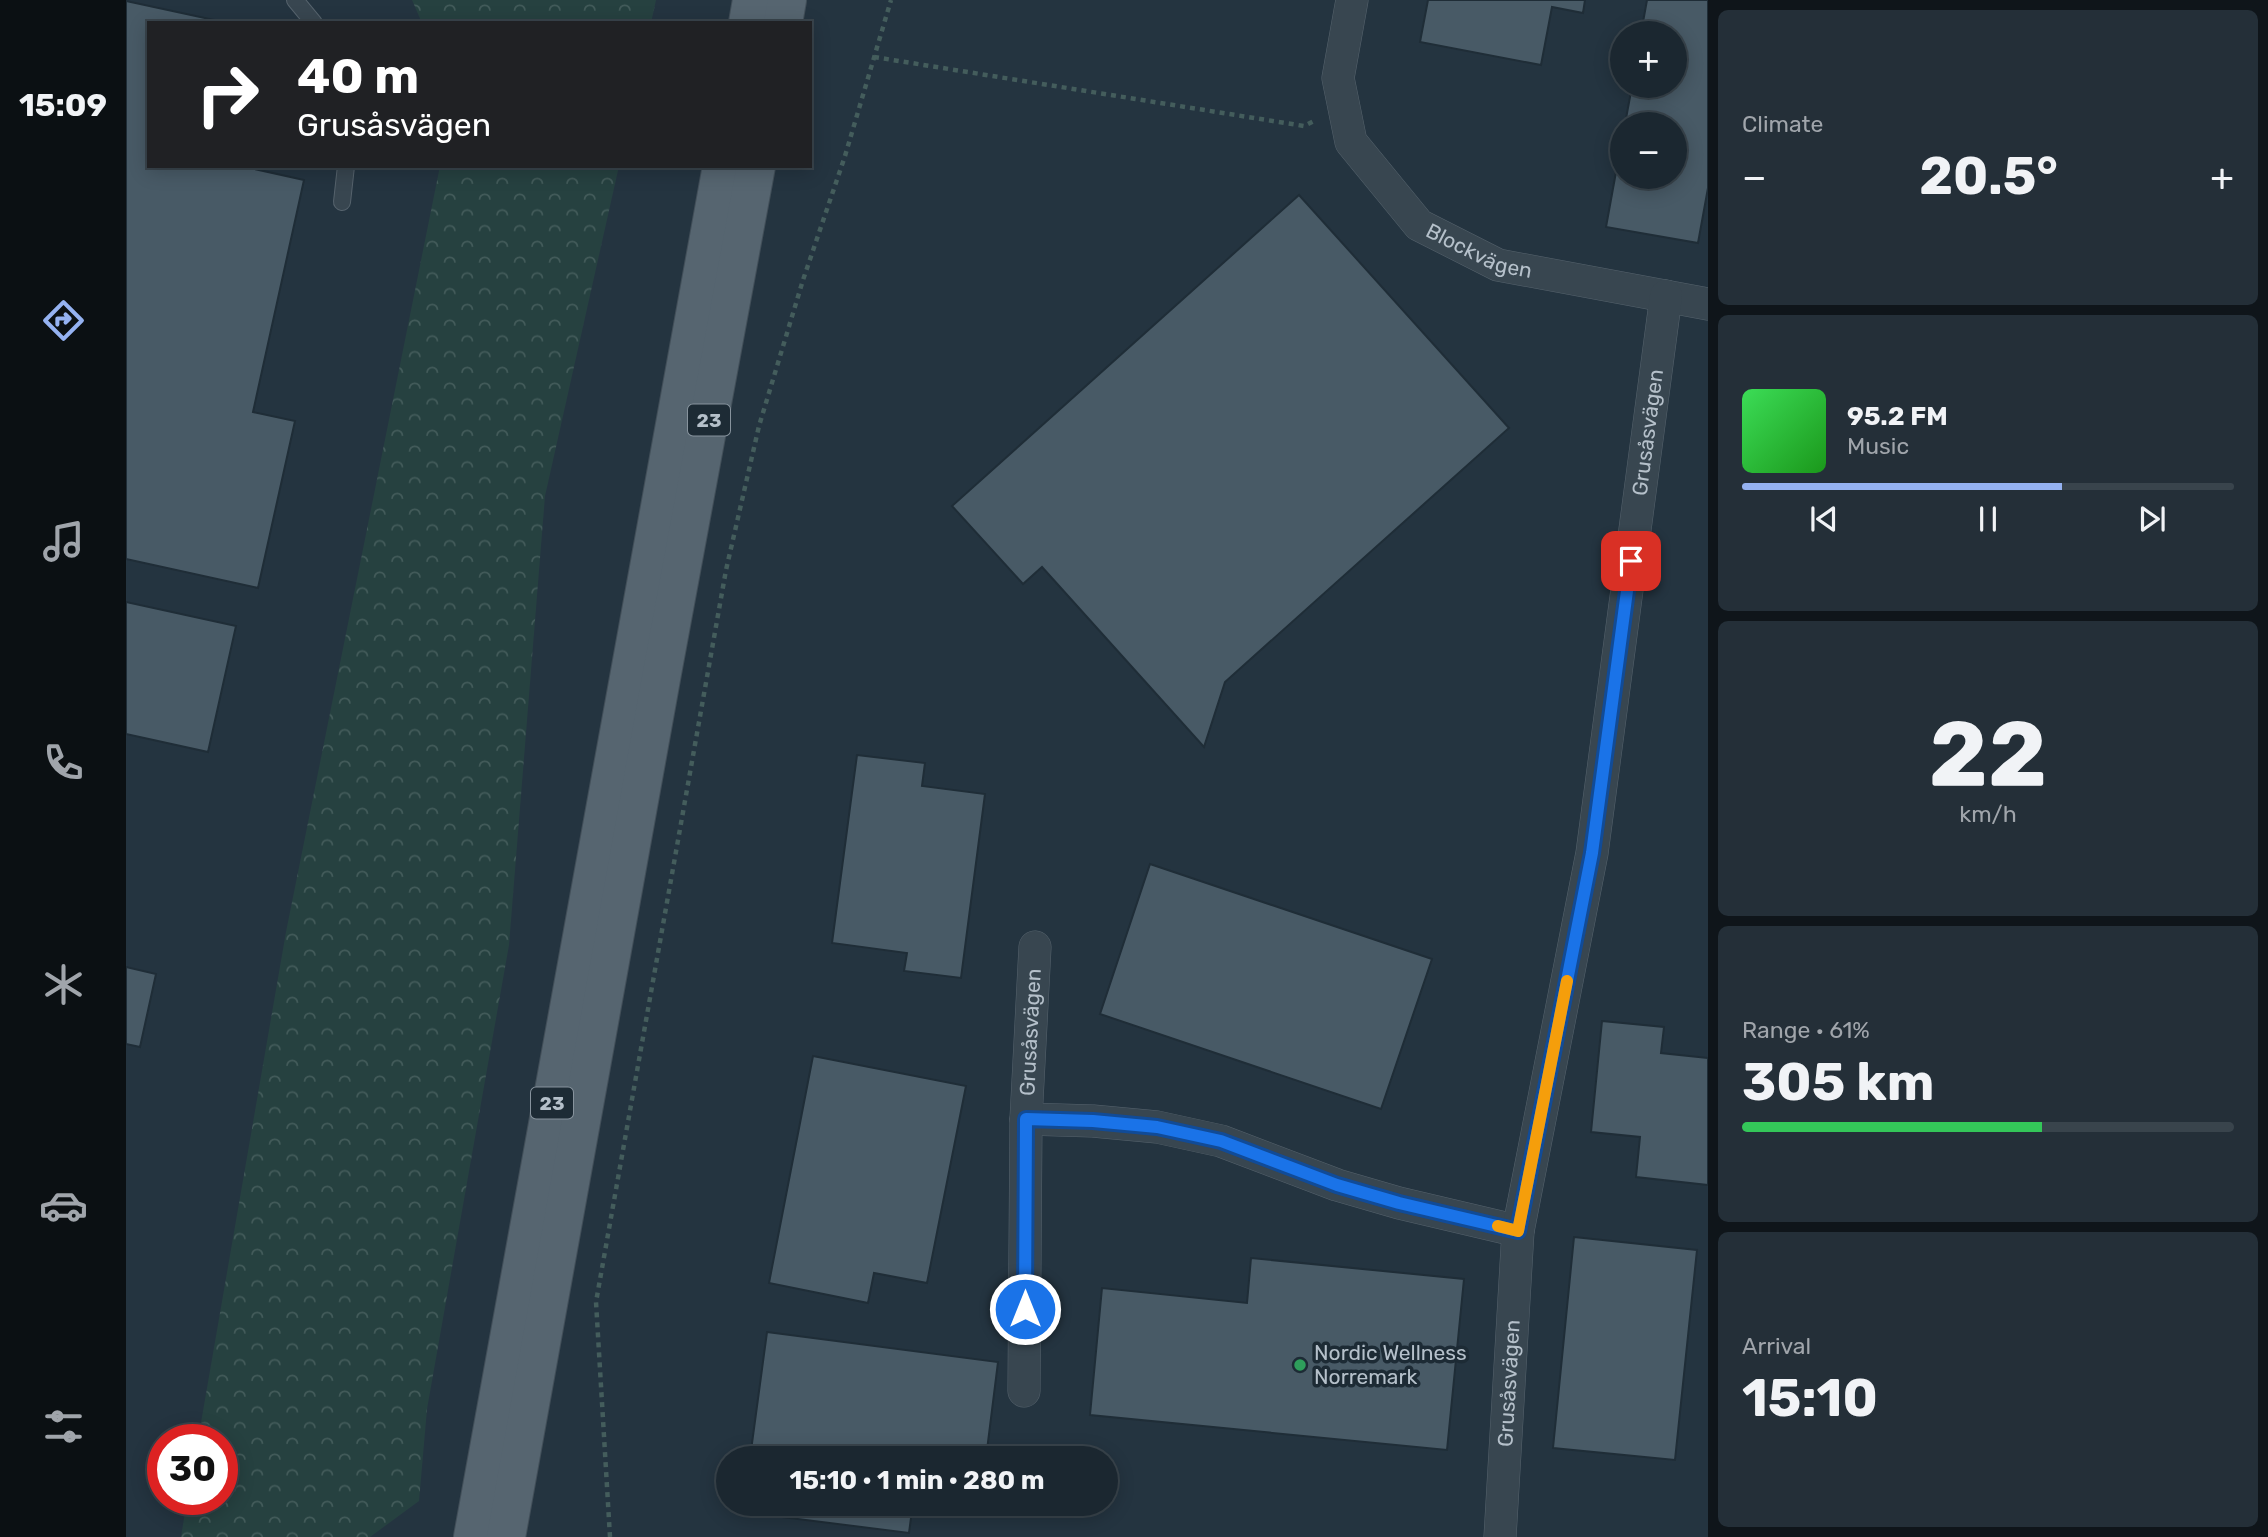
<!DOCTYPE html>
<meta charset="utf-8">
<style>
:root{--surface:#1b2730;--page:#242f38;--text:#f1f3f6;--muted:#a0a5ab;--line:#39444c;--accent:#95b2f1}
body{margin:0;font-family:Rubik,sans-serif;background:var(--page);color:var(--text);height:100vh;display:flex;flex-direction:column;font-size:26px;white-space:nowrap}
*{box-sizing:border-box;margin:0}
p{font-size:23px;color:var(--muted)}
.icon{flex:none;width:38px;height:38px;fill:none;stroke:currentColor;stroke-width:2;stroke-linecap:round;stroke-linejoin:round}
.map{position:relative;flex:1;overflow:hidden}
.panel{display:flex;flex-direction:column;gap:10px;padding:10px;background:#0f151a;width:560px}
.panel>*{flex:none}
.guide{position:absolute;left:21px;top:21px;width:665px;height:147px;border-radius:0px;box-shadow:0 4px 18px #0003,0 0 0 2px var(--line);background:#202124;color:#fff;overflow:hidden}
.controls{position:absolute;left:1484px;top:21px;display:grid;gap:14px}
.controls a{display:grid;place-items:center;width:77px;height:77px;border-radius:50%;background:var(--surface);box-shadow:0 4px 18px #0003,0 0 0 2px var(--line);font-size:35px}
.speed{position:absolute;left:21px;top:1424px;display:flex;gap:14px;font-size:35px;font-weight:700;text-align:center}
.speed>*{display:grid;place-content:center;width:91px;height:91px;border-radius:50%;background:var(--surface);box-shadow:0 4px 18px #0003,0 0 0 2px var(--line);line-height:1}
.speed .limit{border:10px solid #d22;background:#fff;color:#111}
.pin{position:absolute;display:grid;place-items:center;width:60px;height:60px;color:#fff;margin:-30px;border-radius:14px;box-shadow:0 4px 10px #0006}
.me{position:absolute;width:77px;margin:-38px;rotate:0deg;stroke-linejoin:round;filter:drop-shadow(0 0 5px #0008)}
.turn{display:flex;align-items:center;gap:24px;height:147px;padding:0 35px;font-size:32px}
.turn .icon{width:91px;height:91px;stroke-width:2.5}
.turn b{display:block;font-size:49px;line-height:60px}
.big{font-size:52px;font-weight:700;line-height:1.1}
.panel .card{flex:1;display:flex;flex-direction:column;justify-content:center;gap:10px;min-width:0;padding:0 24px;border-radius:10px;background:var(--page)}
.panel .dial{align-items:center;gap:0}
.dial b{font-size:91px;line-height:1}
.song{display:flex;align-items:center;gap:21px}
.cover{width:84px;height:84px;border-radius:10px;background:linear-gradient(135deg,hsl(130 70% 55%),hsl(120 70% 35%))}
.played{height:7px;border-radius:4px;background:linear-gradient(90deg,var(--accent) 65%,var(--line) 65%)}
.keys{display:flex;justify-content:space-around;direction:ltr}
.heat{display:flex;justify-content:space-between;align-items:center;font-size:38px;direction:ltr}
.charge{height:10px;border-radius:5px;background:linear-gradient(90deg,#34c759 61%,var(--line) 0)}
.trip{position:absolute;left:590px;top:1446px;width:402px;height:70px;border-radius:35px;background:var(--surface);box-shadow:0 4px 18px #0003,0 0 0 2px var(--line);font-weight:700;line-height:70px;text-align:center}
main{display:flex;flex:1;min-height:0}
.menu{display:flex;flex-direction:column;width:126px;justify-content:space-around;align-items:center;background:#0b1013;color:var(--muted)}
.menu .icon{width:49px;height:49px}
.menu .active{color:var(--accent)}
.menu b{font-size:32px;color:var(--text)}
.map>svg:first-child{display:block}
.forest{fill:url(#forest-crowns)}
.building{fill:#485a66;stroke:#1f2d37;stroke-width:2}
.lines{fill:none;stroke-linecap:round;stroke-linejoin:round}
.service-casing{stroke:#56636d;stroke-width:18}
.minor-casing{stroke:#56636d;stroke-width:33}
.primary-casing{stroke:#424f59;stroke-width:40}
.path{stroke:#445d5c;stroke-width:4.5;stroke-dasharray:5 5;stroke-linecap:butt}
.service{stroke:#384650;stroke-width:16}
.minor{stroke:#384650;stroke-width:32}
.primary{stroke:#566570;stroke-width:38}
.route-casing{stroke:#114b97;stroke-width:18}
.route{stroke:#1a73e8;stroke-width:12}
.slow{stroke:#f59e0b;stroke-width:12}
.leisure-dot{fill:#2e9e5b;stroke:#1d2b35;stroke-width:2.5}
.labels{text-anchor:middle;stroke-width:7;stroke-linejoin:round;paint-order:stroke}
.shield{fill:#1d2b35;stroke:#87939d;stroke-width:2}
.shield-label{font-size:19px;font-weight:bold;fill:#b5c0ca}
.street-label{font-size:21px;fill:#b5c0ca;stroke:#1d2b35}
.poi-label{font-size:21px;fill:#b5c0ca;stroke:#1d2b35;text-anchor:start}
</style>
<main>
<nav class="menu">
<b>15:09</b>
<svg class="icon active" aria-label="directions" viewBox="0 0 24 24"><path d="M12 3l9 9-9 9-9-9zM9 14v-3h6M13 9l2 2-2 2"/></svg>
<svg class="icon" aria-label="music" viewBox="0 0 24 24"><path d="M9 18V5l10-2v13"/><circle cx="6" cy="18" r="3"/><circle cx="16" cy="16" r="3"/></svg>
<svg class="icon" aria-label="phone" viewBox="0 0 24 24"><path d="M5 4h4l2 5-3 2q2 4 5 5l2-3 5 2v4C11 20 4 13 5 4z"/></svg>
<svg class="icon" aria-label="climate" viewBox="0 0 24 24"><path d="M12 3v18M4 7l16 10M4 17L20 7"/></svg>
<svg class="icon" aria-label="car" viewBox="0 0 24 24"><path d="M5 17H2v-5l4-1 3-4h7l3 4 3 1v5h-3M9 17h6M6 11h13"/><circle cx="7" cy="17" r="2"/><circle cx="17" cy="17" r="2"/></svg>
<svg class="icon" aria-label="filters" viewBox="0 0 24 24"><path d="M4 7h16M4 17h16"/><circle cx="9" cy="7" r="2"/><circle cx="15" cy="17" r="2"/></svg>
</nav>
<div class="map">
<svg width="1582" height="1537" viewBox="0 0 1582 1537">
<defs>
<pattern id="forest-crowns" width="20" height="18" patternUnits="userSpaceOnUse" patternTransform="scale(1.75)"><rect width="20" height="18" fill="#264140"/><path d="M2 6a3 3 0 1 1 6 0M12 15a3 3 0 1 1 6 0" fill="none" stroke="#435b5a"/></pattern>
</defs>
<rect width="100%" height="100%" fill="#243440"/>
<g class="forest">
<polygon points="286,0 530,0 525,23 296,23"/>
<polygon points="314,166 493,166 419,496 383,945 301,1409 293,1501 244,1537 55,1537 61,1500 96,1500 96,1440 72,1440 160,932"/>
</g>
<g class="building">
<polygon points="1302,0 1459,0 1457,13 1426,7 1415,65 1294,42"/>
<polygon points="1521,0 1582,0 1582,188 1572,243 1480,227 1496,139 1496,177 1549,177 1549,124 1499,124 1506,86 1549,86 1549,33 1515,33"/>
<polygon points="0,1 102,23 23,23 23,166 115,166 178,180 127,412 169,421 132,588 0,559"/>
<polygon points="1173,195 1383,428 1099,682 1078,747 916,567 897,584 826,506"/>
<polygon points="0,602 110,626 82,752 0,734"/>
<polygon points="731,755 799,763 796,786 859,794 835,978 778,971 781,953 706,943"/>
<polygon points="1024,864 1306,959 1255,1109 974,1014"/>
<polygon points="0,967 30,974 14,1047 0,1044"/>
<polygon points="1476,1021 1538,1027 1535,1053 1582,1058 1582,1185 1510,1177 1514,1137 1465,1132"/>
<polygon points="687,1056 840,1086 801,1283 748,1273 742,1303 643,1283"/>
<polygon points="1448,1237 1571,1250 1549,1460 1427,1448"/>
<polygon points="1125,1258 1338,1279 1321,1450 964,1415 976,1288 1121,1303"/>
<polygon points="641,1332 872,1362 860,1458 624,1458"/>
<polygon points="619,1503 787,1503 783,1533 617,1512"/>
</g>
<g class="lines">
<defs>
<g id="service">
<polyline points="169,0 188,23"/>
<polyline points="216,202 220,166"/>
</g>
<g id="minor">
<path id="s1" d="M1226,0L1212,78L1225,142L1293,225L1372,265L1582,304"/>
<polyline points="900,1119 967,1121 1031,1127 1095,1141 1211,1185 1273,1203 1392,1231"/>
<path id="s2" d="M898,1391L900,1119L909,947"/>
<path id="s3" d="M1374,1537L1392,1231L1466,853L1540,296"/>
</g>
<g id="primary">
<polyline points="622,23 626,0"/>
<polyline points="657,23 661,0"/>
<polyline points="347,1537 596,166"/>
<polyline points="380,1537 536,673 630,166"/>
</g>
</defs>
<use href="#service" class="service-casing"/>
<use href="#minor" class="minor-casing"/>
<use href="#primary" class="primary-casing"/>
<g class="path">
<polyline points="748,57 1178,126 1188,121"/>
<polyline points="484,1537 470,1302 600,570 633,426 677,280 719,156 765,0"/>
</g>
<use href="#service" class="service"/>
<use href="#minor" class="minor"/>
<use href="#primary" class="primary"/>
</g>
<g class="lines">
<defs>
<polyline id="route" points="899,1309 900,1119 967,1121 1031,1127 1095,1141 1211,1185 1273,1203 1392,1231 1466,853 1505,561"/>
</defs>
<use href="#route" class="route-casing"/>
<use href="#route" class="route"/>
<polyline class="slow" points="1372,1226 1392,1231 1441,981"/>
</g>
<circle class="leisure-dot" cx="1174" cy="1365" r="7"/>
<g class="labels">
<g class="shield">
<rect x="562" y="404.5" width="42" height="31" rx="5"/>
<rect x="405" y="1087.5" width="42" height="31" rx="5"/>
</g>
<g class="shield-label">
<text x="583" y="427">23</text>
<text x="426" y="1110">23</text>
</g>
<g class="street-label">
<text dy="7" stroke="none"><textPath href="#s1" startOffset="318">Blockvägen</textPath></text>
<text dy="7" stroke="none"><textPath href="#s3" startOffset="1116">Grusåsvägen</textPath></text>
<text dy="7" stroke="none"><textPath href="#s2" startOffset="359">Grusåsvägen</textPath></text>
<text dy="7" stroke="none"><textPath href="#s3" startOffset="154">Grusåsvägen</textPath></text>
</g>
<g class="poi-label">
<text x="1188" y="1360">Nordic Wellness<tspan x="1188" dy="24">Norremark</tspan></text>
</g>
</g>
</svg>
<div class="controls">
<a>+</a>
<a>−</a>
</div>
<div class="speed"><div class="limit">30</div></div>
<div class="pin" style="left:1505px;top:561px;background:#d93025"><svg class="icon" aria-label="arrive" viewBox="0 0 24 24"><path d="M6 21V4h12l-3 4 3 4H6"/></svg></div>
<svg class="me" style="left:899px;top:1309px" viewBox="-20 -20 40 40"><circle r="17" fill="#1a73e8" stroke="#fff" stroke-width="3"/><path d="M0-11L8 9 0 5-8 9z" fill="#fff"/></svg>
<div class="trip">15:10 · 1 min · 280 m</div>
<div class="guide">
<div class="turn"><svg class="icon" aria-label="right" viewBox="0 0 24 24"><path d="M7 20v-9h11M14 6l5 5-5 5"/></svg><div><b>40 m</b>Grusåsvägen</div></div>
</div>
</div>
<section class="panel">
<div class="card"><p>Climate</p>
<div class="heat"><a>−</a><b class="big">20.5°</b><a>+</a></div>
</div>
<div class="card">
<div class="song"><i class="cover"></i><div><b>95.2 FM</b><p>Music</p></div></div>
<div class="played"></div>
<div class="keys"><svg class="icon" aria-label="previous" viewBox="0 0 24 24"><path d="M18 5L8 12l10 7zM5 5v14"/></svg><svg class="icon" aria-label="pause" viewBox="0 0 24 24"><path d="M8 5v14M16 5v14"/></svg><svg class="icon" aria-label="next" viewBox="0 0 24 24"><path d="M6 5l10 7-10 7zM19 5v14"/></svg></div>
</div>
<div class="card dial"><b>22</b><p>km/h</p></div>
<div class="card"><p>Range · 61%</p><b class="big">305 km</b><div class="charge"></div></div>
<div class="card"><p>Arrival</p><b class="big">15:10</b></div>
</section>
</main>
